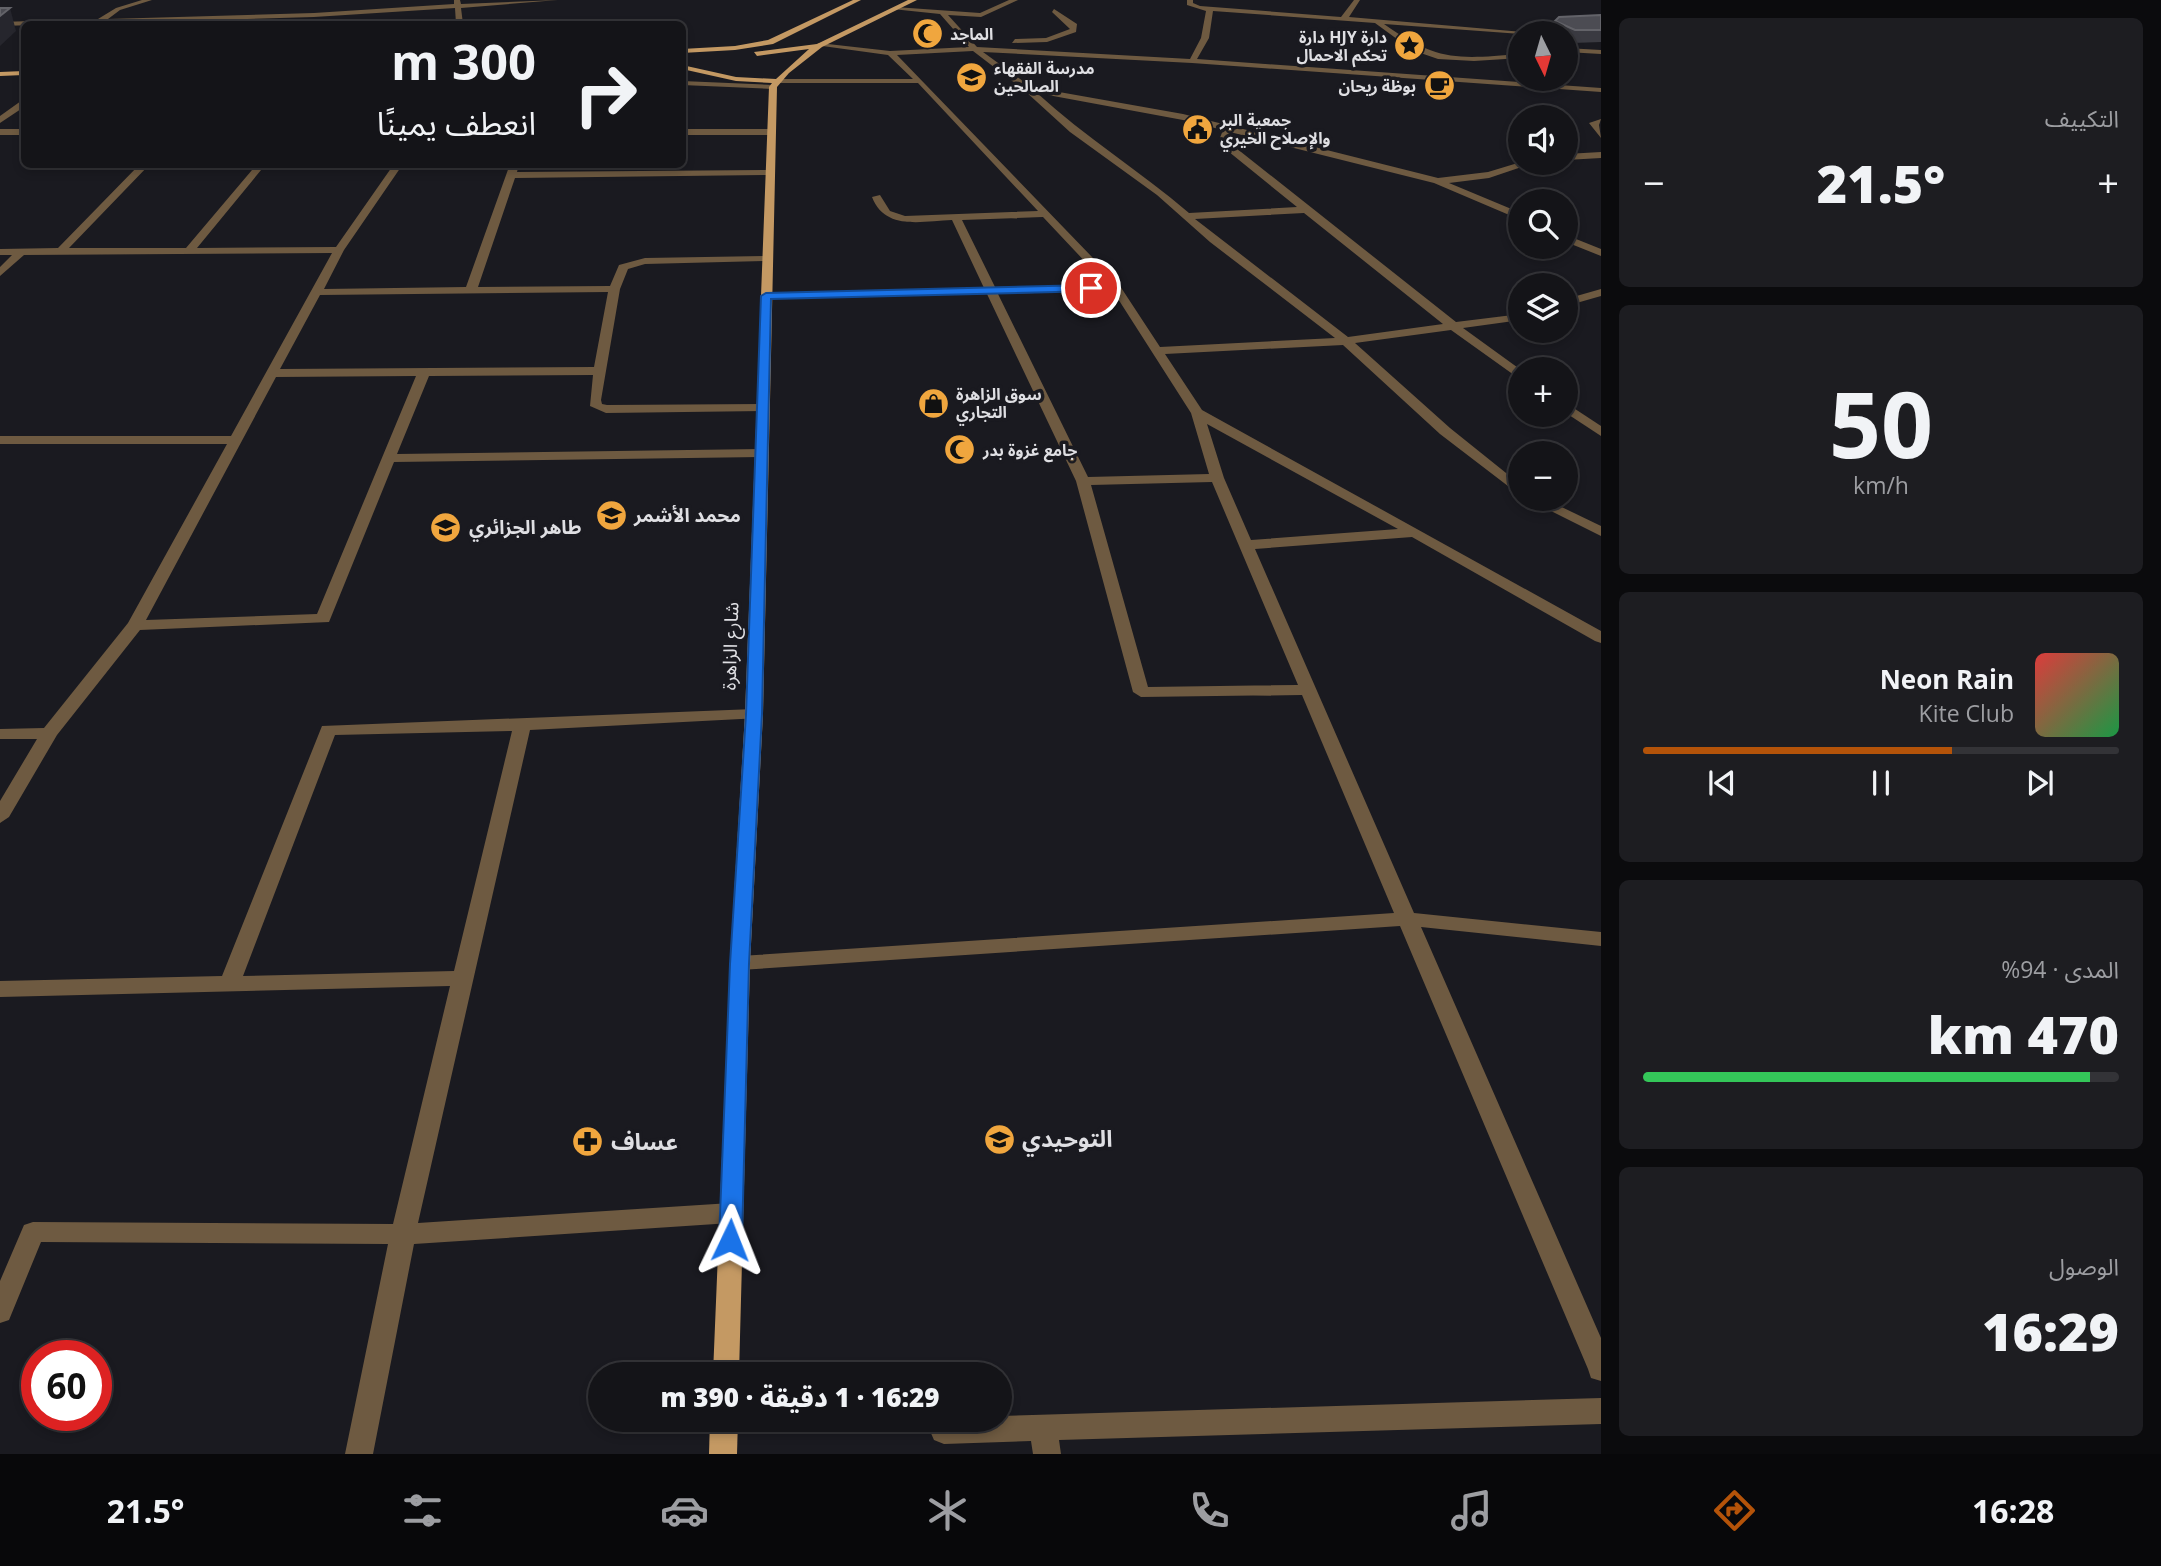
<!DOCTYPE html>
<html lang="ar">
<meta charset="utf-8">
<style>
:root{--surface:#141418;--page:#1d1d21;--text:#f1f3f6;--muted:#9d9ea2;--line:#333337;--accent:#b45309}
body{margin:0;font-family:"Open Sans","Noto Sans Arabic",sans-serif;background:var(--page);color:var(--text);direction:rtl;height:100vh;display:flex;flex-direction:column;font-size:26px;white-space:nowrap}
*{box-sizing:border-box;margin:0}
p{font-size:23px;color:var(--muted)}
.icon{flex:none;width:38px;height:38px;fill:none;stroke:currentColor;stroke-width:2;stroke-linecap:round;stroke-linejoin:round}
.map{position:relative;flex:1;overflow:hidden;direction:ltr}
.details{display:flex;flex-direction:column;gap:18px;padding:18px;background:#0b0b0d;width:560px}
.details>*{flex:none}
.banner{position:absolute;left:21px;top:21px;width:665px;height:147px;border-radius:10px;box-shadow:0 4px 10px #0003,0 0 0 2px var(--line);direction:rtl;background:#141418;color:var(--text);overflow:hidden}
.needle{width:46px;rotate:175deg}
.tools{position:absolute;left:1508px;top:21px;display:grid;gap:14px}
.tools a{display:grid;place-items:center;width:70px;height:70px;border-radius:50%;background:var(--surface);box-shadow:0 4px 10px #0003,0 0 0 2px var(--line);font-size:35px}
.speed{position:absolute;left:21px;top:1340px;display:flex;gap:14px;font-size:35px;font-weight:700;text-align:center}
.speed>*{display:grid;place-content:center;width:91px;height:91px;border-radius:50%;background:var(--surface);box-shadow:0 4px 10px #0003,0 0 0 2px var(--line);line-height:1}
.speed .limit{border:10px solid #d22;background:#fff;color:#111}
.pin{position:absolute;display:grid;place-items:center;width:60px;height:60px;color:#fff;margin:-30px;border:4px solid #fff;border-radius:50%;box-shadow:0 2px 7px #0007}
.me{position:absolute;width:77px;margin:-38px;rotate:2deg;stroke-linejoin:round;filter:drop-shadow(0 0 5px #0008)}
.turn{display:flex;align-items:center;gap:24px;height:147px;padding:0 35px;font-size:32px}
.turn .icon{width:91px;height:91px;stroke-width:2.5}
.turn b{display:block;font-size:49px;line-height:60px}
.big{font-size:52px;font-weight:800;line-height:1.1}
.details .card{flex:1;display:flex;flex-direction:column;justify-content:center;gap:10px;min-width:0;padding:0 24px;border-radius:10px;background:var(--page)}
.details .dial{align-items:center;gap:0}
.dial b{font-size:91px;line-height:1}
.song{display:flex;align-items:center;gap:21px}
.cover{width:84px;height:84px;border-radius:10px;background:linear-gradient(135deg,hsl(0 70% 55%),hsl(140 70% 35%))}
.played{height:7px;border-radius:4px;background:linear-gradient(90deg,var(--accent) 65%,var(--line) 65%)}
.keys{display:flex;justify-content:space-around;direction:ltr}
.heat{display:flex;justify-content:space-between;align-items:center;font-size:38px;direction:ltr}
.charge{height:10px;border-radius:5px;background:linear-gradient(90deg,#34c759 94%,var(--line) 0)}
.trip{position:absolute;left:588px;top:1362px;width:424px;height:70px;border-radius:35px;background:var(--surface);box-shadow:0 4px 10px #0003,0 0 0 2px var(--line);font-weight:800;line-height:70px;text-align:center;direction:rtl}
.dock{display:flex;height:112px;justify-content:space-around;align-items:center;background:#08080a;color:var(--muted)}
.dock .icon{width:49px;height:49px}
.dock .selected{color:var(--accent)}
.dock b{font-size:32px;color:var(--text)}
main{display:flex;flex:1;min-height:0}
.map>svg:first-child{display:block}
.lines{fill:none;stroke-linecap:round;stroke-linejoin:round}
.minor{fill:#6e5a41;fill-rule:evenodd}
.primary{fill:#c49963;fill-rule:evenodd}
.wall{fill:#3a3a41}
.shaded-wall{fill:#26262d}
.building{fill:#4c4c53;stroke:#636369;stroke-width:2}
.route{fill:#1a73e8;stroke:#114b97;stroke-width:2}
.labels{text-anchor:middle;stroke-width:7;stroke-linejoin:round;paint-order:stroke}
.far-poi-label{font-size:16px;font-weight:bold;fill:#dfdfe3;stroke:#1a1a20;text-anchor:start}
.poi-label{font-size:19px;font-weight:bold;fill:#dfdfe3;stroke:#1a1a20;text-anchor:start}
.street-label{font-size:19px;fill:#dfdfe3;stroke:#1a1a20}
.near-poi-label{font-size:23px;font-weight:bold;fill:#dfdfe3;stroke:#1a1a20;text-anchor:start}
</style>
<main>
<section class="details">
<div class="card"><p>التكييف</p>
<div class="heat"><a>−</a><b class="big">21.5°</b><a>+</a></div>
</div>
<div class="card dial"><b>50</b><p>km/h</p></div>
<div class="card">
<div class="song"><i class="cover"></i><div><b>Neon Rain</b><p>Kite Club</p></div></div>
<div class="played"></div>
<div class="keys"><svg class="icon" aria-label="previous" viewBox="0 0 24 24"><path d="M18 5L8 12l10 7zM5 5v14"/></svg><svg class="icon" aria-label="pause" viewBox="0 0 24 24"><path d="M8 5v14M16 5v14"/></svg><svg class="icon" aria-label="next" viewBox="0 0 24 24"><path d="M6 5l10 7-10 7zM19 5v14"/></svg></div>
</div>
<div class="card"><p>المدى · 94%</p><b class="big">470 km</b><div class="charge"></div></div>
<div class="card"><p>الوصول</p><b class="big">16:29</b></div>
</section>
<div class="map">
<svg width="1601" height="1454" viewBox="0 0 1601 1454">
<rect width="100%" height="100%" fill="#1a1a20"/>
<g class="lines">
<g class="minor">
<polygon points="142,0 152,0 120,10 108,19 314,13 454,4 454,0 460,0 461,4 558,0 461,8 463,24 456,24 455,8 314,17 0,26 0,22 98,19 116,8"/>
<path d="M1009,0H1018L981,17L948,15L977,47L1190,59L1201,38L1206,11L1187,5V0H1193V3L1200,6L1341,17L1354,0H1360L1349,17L1535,33L1521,34L1384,24C1438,62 1457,59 1521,54V58L1474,61L1438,59L1412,50L1375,23L1213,11L1209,38L1197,59L1601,88V92L1192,63L983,52L1031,87L1183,114L1438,178L1488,172L1521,162L1533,163L1489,178L1449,183L1521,213V220L1434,183L1230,132L1226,140L1456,322L1521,314V320L1463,328L1521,370V380L1451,330L1355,343L1450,428L1521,485V496L1440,434L1343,345L1165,354L1202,410L1601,631V643L1595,641L1412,537L1255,549L1414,913L1601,932V946L1421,927L1601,1338V1381L1591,1378L1588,1369L1400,926L740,970L733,968L730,963L733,958L740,956L1394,913L1302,695L1141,697L1133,692L1076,481L987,294L766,299L760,296L766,293L984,288L952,220C922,221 885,231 872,197L880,195L890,211L905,216L1038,211L918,83H777L773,81L777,79H913L888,55L815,45L819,43L890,51L969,47L940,14L892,9L895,7L980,13ZM973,51L1025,91L1070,132L1157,195L1210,242L1335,338L1160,347L1120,286L897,55ZM1037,93L1183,120L1223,130L1218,143L1297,207L1189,213C1140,171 1085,137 1037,93ZM1304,213L1443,324L1348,337L1195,219ZM1043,217L1107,285L995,287L962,220ZM1113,291L1191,413L1209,474L1088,477L998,294ZM1207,424L1398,529L1251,540L1224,478ZM1212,482L1298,685L1148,687L1091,485Z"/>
<polygon points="1054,9 1077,24 1076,32 1047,42 1012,43 1015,39 1046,38 1070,29 1052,12"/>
<polygon points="1566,48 1601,50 1601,54 1566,52"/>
<polygon points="682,81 773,85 777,87 773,89 682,85"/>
<polygon points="21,101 24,101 24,107 0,123 0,116"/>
<polygon points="1601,119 1599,125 1601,138 1589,123"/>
<rect x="0" y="129" width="24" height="6"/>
<polygon points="682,129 770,129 774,132 770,135 682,135"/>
<polygon points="1601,152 1601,158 1566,160 1566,154"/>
<path d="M140,164H150L69,248H186L257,164H266L197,248L336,247L394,164H403L344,250L324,289L466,287L510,164H519L517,172L772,170V174L769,175L515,178L478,287L610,286L619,265L645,258L771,256V260L767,261L645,264L628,269L620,289L601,400L602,404L607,405L763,404L768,405V411L606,413L590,406L593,375L429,376L397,454L761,449L768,453L761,457L394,462L329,622L140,630L57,735L9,817L0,823V801L37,739H0V729L44,728L128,623L227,444H0V436H231L332,253L24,255L0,276V267L12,255H0V249L58,248ZM608,292L594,367L280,369L320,295ZM416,376L317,614L146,620L276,377Z"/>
<polygon points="1566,235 1601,249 1601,256 1566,242"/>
<polygon points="1601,289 1601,296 1566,306 1566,299"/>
<polygon points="1566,403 1601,426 1601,436 1566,413"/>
<polygon points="1527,499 1545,499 1601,526 1601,536"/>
<path d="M754,709L760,710L763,714L760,718L530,730L418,1223L731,1203L740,1206L743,1213L740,1220L731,1223L414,1244L373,1454H345L388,1244L41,1242L9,1320L0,1323V1281L24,1225L33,1222L393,1224L450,986L0,997V981L222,976L322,726ZM512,731L454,971L243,976L335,735Z"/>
<polygon points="1601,1398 1601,1424 1059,1440 1061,1454 1033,1454 1031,1441 944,1444 934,1440 930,1431 934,1422 941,1419 999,1419 999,1416"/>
</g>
<g class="primary">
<polygon points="853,0 861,0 773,44 735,50 682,53 682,49 735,46 768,40"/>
<polygon points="908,0 917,0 822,47 789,73 777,87 763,714 750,963 739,1374 713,1374 730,963 745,714 769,87 772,83 736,81 682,69 682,65 736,77 776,79 809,49 757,56 754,52 817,44"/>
<polygon points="24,71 24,75 0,76 0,72"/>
<polygon points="710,1419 738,1419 737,1454 709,1454"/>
</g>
</g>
<polygon class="wall" points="1601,15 1601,42 1572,43 1566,40 1566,33 1552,33 1555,21"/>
<polygon class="shaded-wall" points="10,8 16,31 0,46 0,16"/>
<g class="building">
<polygon points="0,8 10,8 0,16"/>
<polygon points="1601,15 1601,30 1575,30 1555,21 1559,17"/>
</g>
<polygon class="route" points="1091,285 1096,288 1095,291 771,299 762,714 749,964 742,1240 738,1246 730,1249 722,1246 719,1240 730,964 746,714 761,296 766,293"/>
<defs>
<symbol id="mosque-disc" viewBox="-11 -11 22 22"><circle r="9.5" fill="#f0a63e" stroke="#1a1a20"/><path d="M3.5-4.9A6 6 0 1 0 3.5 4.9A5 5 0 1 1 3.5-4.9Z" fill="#111"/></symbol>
<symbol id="sight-disc" viewBox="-11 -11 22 22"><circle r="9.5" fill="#f0a63e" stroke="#1a1a20"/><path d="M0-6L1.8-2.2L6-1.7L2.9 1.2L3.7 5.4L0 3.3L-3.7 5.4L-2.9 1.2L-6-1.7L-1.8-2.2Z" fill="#111"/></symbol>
<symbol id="school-disc" viewBox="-11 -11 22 22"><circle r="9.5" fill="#f0a63e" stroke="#1a1a20"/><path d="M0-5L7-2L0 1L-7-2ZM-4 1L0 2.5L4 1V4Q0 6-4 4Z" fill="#111"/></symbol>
<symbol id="cafe-disc" viewBox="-11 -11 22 22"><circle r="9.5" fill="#f0a63e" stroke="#1a1a20"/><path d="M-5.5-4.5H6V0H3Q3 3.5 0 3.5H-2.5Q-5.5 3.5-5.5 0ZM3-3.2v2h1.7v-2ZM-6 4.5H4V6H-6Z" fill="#111"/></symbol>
<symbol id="civic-disc" viewBox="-11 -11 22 22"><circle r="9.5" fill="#f0a63e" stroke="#1a1a20"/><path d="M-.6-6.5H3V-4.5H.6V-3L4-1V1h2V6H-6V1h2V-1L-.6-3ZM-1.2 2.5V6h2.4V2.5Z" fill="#111"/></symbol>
<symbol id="shop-disc" viewBox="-11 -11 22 22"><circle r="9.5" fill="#f0a63e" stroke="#1a1a20"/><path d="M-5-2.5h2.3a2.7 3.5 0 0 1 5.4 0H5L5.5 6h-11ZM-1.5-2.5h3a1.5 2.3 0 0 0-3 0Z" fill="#111"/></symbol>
<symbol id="pharmacy-disc" viewBox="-11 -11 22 22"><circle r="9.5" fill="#f0a63e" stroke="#1a1a20"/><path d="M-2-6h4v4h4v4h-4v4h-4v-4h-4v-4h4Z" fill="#111"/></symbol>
</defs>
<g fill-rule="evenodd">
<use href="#mosque-disc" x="910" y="16" width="35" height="35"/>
<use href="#sight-disc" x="1392" y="28" width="35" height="35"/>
<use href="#school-disc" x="954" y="60" width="35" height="35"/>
<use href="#cafe-disc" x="1422" y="68" width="35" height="35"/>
<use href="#civic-disc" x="1180" y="112" width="35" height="35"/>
<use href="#shop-disc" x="916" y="386" width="35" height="35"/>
<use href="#mosque-disc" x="942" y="432" width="35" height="35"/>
<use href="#school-disc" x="594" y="498" width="35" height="35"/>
<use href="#school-disc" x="428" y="510" width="35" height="35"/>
<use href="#school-disc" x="982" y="1122" width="35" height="35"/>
<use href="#pharmacy-disc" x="570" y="1124" width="35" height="35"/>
</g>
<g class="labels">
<g class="far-poi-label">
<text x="950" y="40">الماجد</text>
<text x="1387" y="43" text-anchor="end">دارة HJY دارة<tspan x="1387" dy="18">تحكم الاحمال</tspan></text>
<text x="994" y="74">مدرسة الفقهاء<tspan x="994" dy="18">الصالحين</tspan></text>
<text x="1416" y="92" text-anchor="end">بوظة ريحان</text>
<text x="1220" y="126">جمعية البر<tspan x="1220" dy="18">والإصلاح الخيري</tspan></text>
<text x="956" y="400">سوق الزاهرة<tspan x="956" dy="18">التجاري</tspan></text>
<text x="983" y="456">جامع غزوة بدر</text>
</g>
<g class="poi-label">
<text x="634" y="522">محمد الأشمر</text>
<text x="469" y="534">طاهر الجزائري</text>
</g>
<g class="street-label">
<text transform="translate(730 646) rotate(-88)" y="7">شارع الزاهرة</text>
</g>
<g class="near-poi-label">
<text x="1022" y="1147">التوحيدي</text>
<text x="611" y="1150">عساف</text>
</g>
</g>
</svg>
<div class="tools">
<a><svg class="needle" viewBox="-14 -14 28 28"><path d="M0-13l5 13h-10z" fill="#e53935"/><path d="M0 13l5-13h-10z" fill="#9d9ea2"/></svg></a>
<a><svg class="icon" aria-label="sound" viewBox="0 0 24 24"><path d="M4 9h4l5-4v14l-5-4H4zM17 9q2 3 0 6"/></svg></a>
<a><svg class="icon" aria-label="search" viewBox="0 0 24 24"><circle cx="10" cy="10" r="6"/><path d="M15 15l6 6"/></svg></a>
<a><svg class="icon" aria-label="layers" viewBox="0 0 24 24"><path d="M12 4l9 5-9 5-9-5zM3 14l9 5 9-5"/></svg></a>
<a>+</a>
<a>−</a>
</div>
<div class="speed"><div class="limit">60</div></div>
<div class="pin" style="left:1091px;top:288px;background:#d93025"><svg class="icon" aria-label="arrive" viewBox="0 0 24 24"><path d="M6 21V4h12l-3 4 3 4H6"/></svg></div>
<svg class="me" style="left:730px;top:1240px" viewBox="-20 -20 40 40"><path d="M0-17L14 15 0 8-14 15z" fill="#1a73e8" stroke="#fff" stroke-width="4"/></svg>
<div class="trip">16:29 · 1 دقيقة · 390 m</div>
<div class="banner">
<div class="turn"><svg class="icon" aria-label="right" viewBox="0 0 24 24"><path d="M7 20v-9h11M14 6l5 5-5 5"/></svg><div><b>300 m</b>انعطف يمينًا</div></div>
</div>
</div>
</main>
<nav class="dock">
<b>16:28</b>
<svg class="icon selected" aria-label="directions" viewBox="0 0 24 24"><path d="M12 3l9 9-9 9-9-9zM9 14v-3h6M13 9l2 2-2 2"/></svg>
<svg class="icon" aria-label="music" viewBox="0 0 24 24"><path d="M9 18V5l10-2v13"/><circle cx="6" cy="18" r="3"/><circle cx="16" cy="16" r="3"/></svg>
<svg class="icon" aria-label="phone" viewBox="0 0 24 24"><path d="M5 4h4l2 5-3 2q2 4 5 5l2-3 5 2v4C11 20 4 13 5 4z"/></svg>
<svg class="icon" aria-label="climate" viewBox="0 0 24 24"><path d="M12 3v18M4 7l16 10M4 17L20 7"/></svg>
<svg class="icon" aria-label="car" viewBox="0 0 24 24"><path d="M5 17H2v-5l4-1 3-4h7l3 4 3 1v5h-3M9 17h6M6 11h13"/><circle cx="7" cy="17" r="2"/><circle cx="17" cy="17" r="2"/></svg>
<svg class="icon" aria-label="filters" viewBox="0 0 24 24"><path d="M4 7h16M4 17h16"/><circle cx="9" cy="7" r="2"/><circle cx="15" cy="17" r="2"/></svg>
<b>21.5°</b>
</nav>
